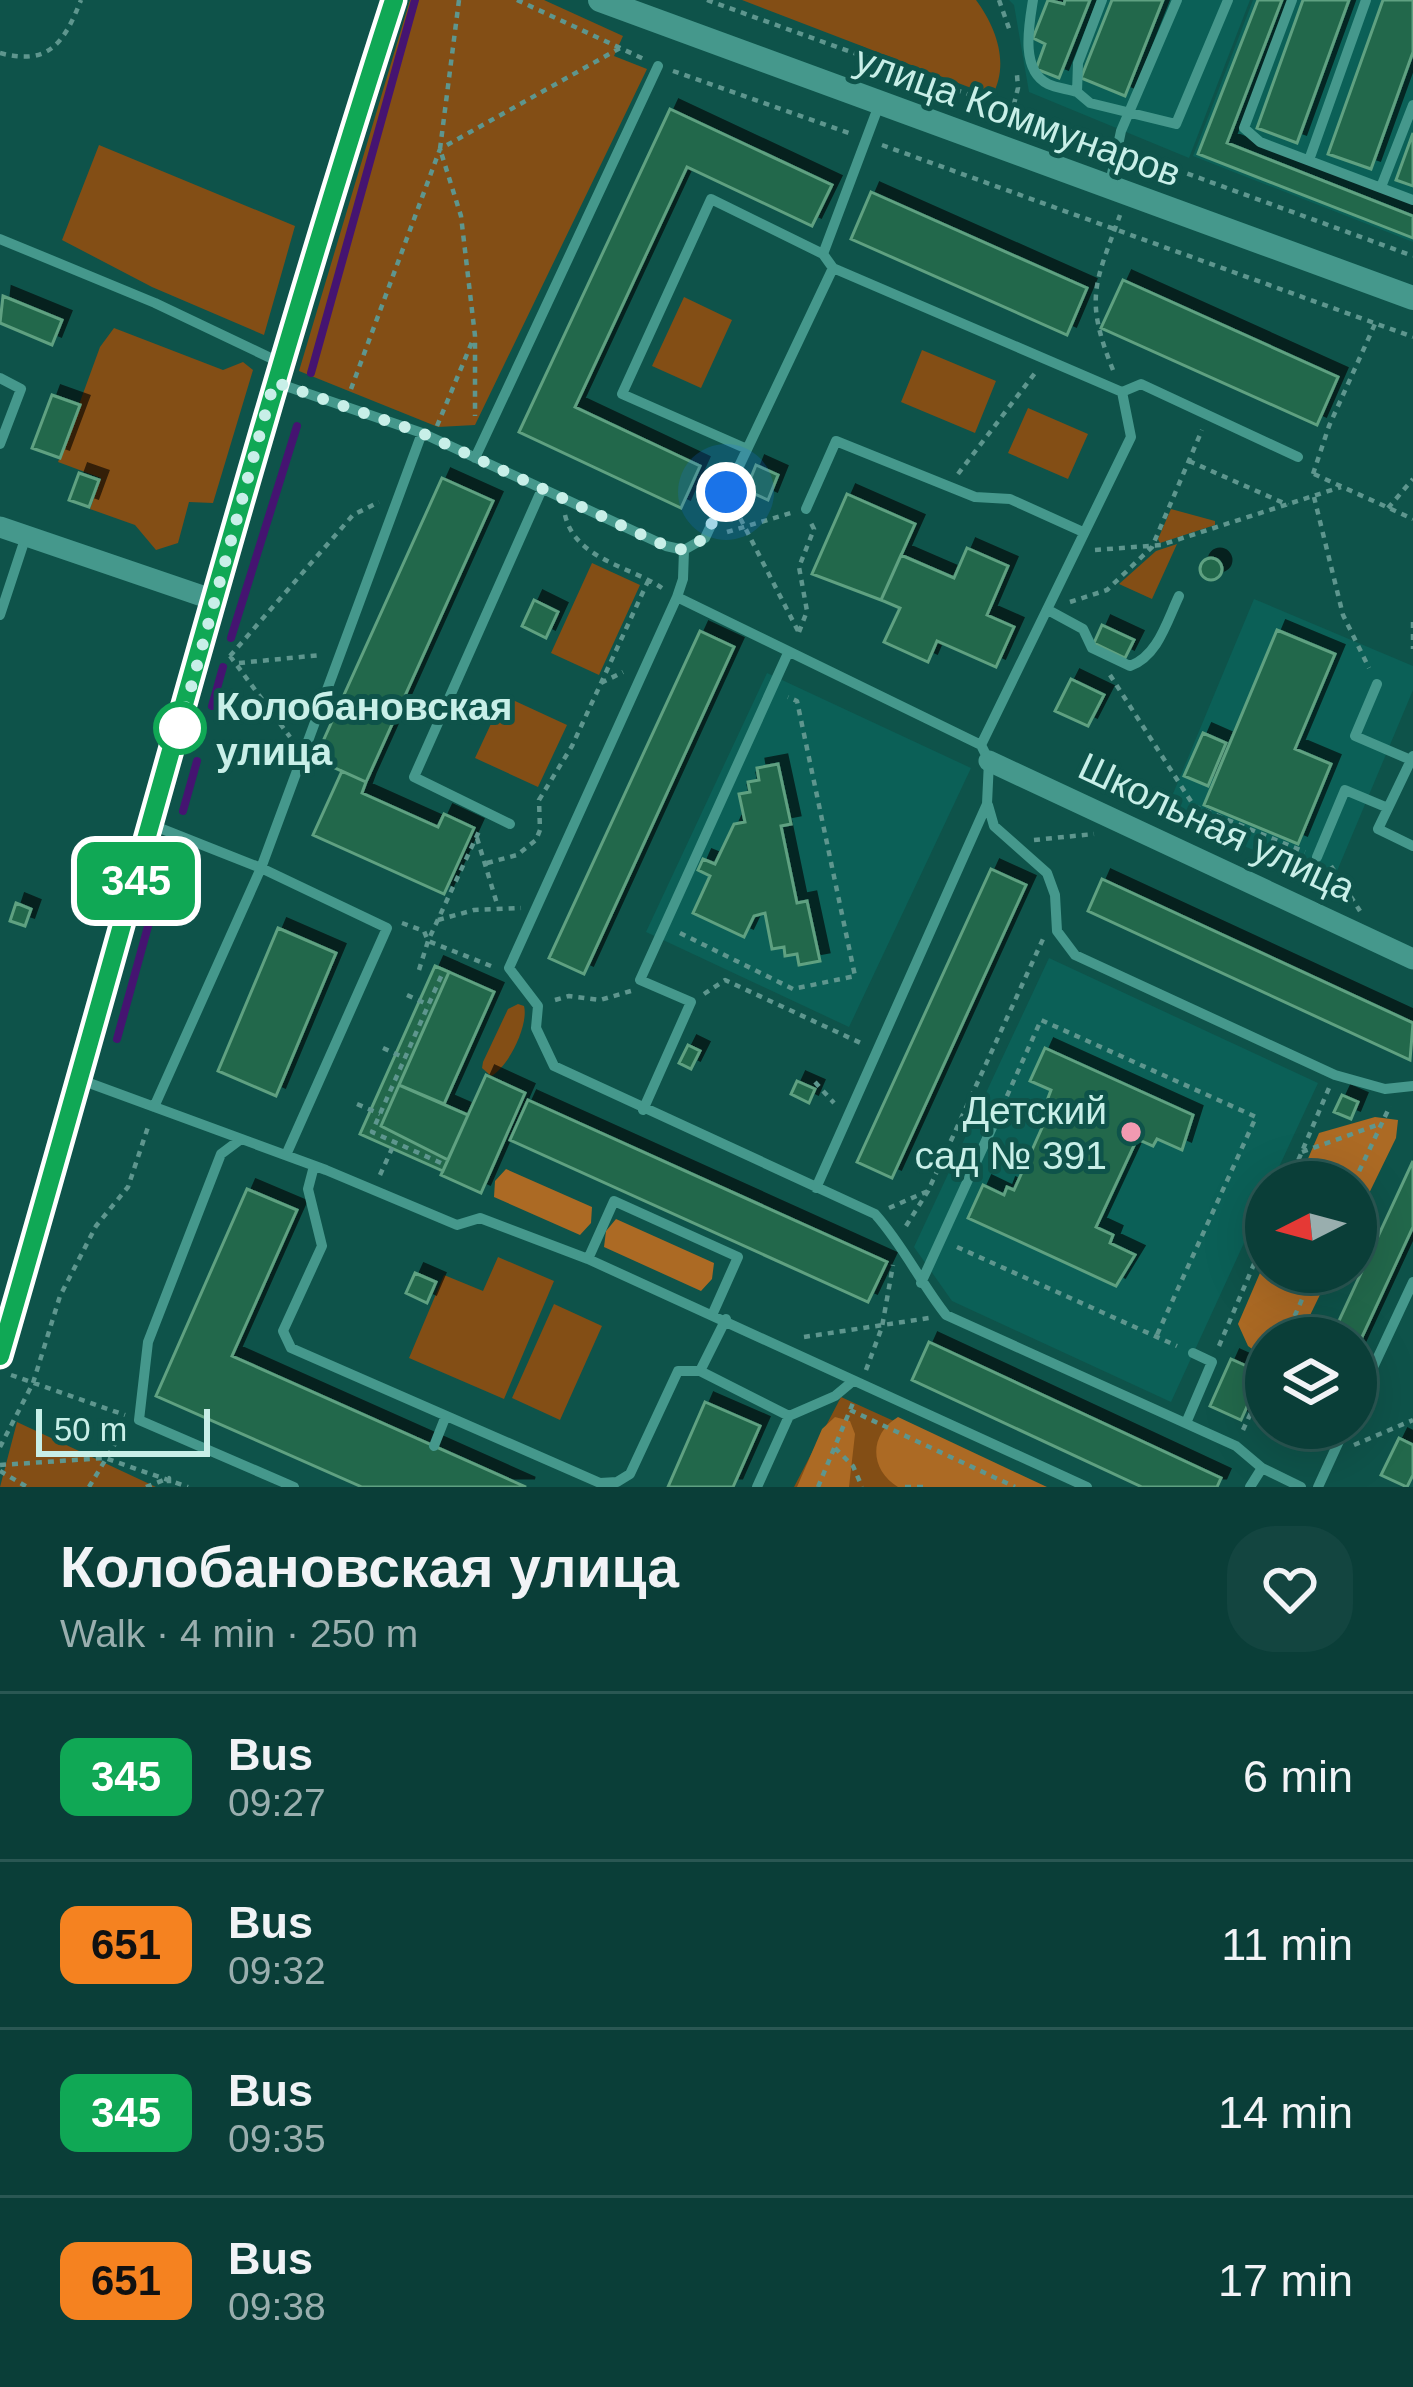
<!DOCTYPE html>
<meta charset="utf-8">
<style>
:root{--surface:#0a3e38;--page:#134540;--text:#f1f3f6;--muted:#99aeae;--line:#2a5753}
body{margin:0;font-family:Helvetica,sans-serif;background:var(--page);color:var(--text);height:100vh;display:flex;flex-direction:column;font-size:45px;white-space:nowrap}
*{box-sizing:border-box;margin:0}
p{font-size:39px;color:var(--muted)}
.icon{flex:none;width:66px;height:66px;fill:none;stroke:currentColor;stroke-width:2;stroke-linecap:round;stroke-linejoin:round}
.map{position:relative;height:1487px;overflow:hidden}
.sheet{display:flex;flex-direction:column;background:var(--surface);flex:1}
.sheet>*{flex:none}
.badge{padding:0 24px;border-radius:18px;font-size:42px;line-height:78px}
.needle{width:78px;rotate:264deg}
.controls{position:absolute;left:1245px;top:1161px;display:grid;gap:24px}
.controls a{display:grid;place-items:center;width:132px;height:132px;border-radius:50%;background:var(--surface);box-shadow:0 12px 48px #0002,0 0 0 3px var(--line);font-size:60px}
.scale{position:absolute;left:36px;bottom:30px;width:174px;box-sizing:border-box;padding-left:12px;border:6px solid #c8efe8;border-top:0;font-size:33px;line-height:42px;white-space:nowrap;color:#c8efe8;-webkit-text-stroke:9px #0e534a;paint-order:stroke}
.you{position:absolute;width:60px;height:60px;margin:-30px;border:9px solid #fff;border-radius:50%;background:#1a73e8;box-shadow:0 0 0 18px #1a73e833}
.map>.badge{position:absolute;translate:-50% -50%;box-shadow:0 0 0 6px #fff}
.round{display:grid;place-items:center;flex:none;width:126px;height:126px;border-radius:48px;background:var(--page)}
.overview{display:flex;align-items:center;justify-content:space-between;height:204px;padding:0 60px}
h1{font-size:57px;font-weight:700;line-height:90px}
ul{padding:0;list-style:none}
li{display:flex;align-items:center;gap:36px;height:168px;padding:0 60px;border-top:3px solid var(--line)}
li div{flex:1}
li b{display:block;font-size:45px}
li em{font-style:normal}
li .badge{min-width:132px;font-weight:700;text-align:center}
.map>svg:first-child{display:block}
.built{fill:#0b6057}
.green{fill:#834e15}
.forest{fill:#ac6a24}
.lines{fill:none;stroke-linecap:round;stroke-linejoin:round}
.stream{stroke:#451471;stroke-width:8}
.building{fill:#24674b;stroke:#5fa181;stroke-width:3;filter:url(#shadow)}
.path{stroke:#5e968e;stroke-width:4.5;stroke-dasharray:6 6;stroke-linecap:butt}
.service{stroke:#45988c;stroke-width:10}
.minor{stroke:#45988c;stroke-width:21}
.tertiary{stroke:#45988c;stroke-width:24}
.line-casing{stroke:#fff;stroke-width:27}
.line{stroke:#10a855;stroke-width:18}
.walk{stroke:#c8efe8;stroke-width:12;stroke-dasharray:0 21.6}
.stop-dot{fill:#fff;stroke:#10a855;stroke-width:6}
.poi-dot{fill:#f19ab1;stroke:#0e534a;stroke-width:4.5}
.labels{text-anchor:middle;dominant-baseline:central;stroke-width:10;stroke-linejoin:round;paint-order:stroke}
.street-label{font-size:39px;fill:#c8efe8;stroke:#0e534a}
.stop-label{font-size:39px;font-weight:bold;fill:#c8efe8;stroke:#0e534a;text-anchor:start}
.poi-label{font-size:39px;fill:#c8efe8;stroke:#0e534a;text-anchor:end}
</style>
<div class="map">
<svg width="1413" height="1487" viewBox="0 0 1413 1487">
<defs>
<filter id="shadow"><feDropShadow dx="9" dy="-9" stdDeviation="0" flood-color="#0009"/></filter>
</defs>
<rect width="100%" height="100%" fill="#0e534a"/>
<!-- built -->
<path class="built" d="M1009 0H1250L1189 158 1029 92 1014 5Z
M1253 0H1413V242L1193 156Z
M1254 599 1413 666V690L1332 883 1165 813Z
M767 673 971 768 849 1027 646 932Z
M1049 958 1318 1083 1272 1182H1266V1195L1171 1402 952 1301 914 1247Z"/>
<!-- green -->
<path class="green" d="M410 0H544L623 36 614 56 647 69 475 425 438 427 299 371Z
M742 0H976C996 27 1010 64 992 96Z
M99 145 295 226 264 335 152 287 62 240Z
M684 297 732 320 701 388 652 366Z
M114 328 223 370 243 362 253 370 213 503 189 502 178 543 156 550 135 525 90 509 101 478 58 462 100 347Z
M922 350 996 381 975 433 901 402Z
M1028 408 1088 434 1068 479 1008 453Z
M1171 509 1215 521V525L1160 543 1158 539Z
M1177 544 1152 599 1119 584 1156 551Z
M592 563 640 585 599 675 551 653Z
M504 696 567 725 538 787 475 758Z
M518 1004 524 1006C529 1025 508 1068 491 1076L482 1068 483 1062 508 1009Z
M498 1257 554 1281 504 1399 409 1358 444 1275 483 1291Z
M554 1304 602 1326 560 1420 512 1398Z
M841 1397 1039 1487H794Z
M17 1422 156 1487H0Z"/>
<!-- forest -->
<path class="forest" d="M1375 1117 1398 1120 1396 1138 1356 1220V1182H1298L1319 1133Z
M506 1169 592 1207 591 1223 580 1235 494 1197 495 1181Z
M616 1219 714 1263 712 1279 701 1291 604 1247 606 1231Z
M1266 1259V1272H1331L1299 1338H1266V1359L1248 1346 1238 1324Z
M835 1417 850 1421 855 1434 849 1487H797L822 1429Z
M898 1417 1047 1487H898C870 1470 868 1435 898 1417Z"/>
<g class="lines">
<!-- stream -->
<path class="stream" d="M311 373 415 0
M231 638 297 426
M212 706 223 667
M183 811 197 761
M117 1039 166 861"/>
</g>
<!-- building -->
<path class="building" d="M1048 0 1064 4 1065 0H1090L1059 78 1036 69 1045 44 1033 38Z
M1112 0H1163L1125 96 1081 78Z
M1258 0H1282L1227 143 1413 216V238L1198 154Z
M1303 0H1349L1297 143 1257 128Z
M1383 0H1413V52L1371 169 1328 154Z
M670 109 832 185 812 226 687 167 575 407 700 466 681 508 519 432Z
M1413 133V186L1396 180Z
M871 192 1087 288 1067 335 851 239Z
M1123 280 1338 377 1317 425 1101 328Z
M3 296 62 320 52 345 0 323Z
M52 395 80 405 60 458 32 448Z
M756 465 778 475 768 500 746 490Z
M79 473 99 480 89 507 69 500Z
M442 478 493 501 366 782 315 759Z
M847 494 915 524 881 600 812 574Z
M967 548 1008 566 987 615 1014 627 996 667 937 641 928 662 884 642 900 608 881 600 901 555 954 578Z
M1200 569a11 11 0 1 1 22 0a11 11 0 1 1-22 0Z
M534 600 558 612 546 638 522 626Z
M1102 625 1134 640 1125 658 1094 643Z
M1277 630 1335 654 1295 749 1331 764 1298 844 1204 805Z
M700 631 734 647 584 974 549 958Z
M1071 679 1104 695 1088 726 1055 711Z
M1203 733 1226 743 1208 786 1184 776Z
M778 764 791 824 781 826 797 903 807 901 820 961 799 965 797 954 785 956 784 947 772 949 765 913 754 916 744 937 693 913 710 876 698 870 703 859 715 864 734 824 745 822 739 794 750 792 748 782 759 780 757 768Z
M342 771 366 782 362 793 438 827 444 814 474 828 444 894 313 835Z
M991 869 1026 885 892 1178 857 1162Z
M1102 879 1413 1023 1410 1060 1088 911Z
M16 903 31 909 25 926 10 921Z
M278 928 336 953 276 1096 218 1071Z
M435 966 449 972 381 1126 448 1160 443 1171 360 1134Z
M449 972 494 992 444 1104 399 1085Z
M688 1045 700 1051 691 1069 679 1063Z
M1045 1048 1193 1115 1182 1150 1157 1139 1153 1146 1137 1139 1096 1227 1113 1235 1110 1243 1135 1255 1116 1286 968 1218 983 1185 1004 1195 1007 1187 1014 1190 1054 1101 1048 1098 1051 1090 1030 1081Z
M486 1075 525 1093 481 1193 441 1175Z
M797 1081 815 1089 809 1103 791 1094Z
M399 1085 468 1115 448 1160 381 1126Z
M1342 1095 1358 1102 1351 1119 1334 1112Z
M528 1100 887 1262 868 1302 510 1140Z
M1413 1161V1227L1356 1350V1338H1331Z
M247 1189 297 1210 232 1356 526 1487H362L156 1396Z
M415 1273 436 1282 427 1303 406 1293Z
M929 1342 1221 1478 1217 1487H1142L912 1380Z
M1231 1359 1262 1373 1241 1420 1210 1406Z
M705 1402 760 1426 733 1487H668Z
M1399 1438 1413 1445V1475L1407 1487 1381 1475Z"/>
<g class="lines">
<!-- path -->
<path class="path" d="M459 0 440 149 461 216 475 336V416
M517 0 646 60
M707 0 1103 143
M999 0 1011 34
M0 53C49 66 64 43 81 0
M673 71 849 133
M1008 128 1018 88 1017 75
M882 145 1413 337
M1131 153 1413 256
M1113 370C1084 298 1095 284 1120 215
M351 389 440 149 620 48
M437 426 472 342
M1189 461 1288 505
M958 474 1035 373
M1313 474 1329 426 1375 324
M1314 474 1413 519
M1314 497 1343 615 1369 668
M735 508 798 631
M1388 508 1413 479
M565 515C575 559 629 566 662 588
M727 532 791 513
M1095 550 1161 545 1341 487
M1070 602 1107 590 1152 547 1202 430
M1413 622V649
M799 632 807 611 799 567 814 529 811 523
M230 656 353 515 379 502
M230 656 290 737
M239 663 321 655
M1110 675 1194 806 1184 828
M601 683 623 672
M1194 806 1305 852
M477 838 498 907
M1034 840 1094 834
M487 863 517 855 536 840 540 830 539 800 572 746 649 579
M1331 866 1360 911
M438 920 474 910 521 908
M402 923 424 931 428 941 491 966
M680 933 793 989 855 976 797 701 788 697
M419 970 428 941 480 829
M704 994 725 980 865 1045
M407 995 429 1005
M555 1000 569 996 600 1000 631 991
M383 1048 405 1058
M815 1082 834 1103
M357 1104 380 1114
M1002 1107 1041 1020 1256 1117 1156 1337
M1302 1152 1380 1124
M441 1163 372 1132 443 972
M380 1175 395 1142
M1289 1182 1329 1088
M1354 1182 1390 1106
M889 1208 928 1191
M906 1226 928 1191 1043 939
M957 1247 1177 1346
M804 1337 929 1318
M1285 1338 1314 1272
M1219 1346 1266 1236
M866 1370 882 1327 893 1265
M11 1375 125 1415
M850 1410 1015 1487
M1243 1430 1266 1380
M1354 1445 1413 1420
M0 1447 33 1383 60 1296 96 1226 128 1187 149 1124
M835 1448 853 1466 862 1487
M0 1465 105 1458 188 1487
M0 1471 27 1487
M89 1487 124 1429
M146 1487 169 1478V1487
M818 1487 853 1403
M905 1487H924"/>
<!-- service -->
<path class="service" d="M1033 0C1029 25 1020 70 1048 84 1056 88 1068 89 1077 92
M1102 0 1078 63 1077 92 1090 103 1176 124 1228 0
M1292 0 1244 128 1260 142 1413 200
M1309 160 1366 0
M1381 187 1413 105
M1109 188 1121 131 1177 0
M0 239 155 303 279 362
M0 378 21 389 0 444
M277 383 422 433 666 546 684 550 705 538 833 268 823 254 879 105
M1122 392 1141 384 1298 457
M747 449 622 394 711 199 823 254
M475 458 658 66
M806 509 836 441 975 497 1010 499 1083 532
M684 550 683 579 677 597 509 968 538 1006 536 1028 554 1066 875 1214C903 1245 920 1282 946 1315L1236 1446 1262 1468 1301 1487
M677 597 981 745
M1048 610 1083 629 1092 648 1130 666C1158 656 1167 621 1179 596
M0 615 26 536
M1377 684 1355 736 1411 760
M1413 756 1378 829 1413 846
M988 805 994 826 1047 873 1055 895 1057 931 1075 955 1335 1075 1385 1089 1413 1086
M510 824 414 777 542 489
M152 825 261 868 387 928 286 1155
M1317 857 1345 790 1388 808
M81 1080 326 1170 457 1225 480 1218 588 1259 1087 1487
M154 1107 261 868 422 433
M643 1110 691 1002 640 980 788 653
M241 1139 221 1154 148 1342 139 1420 294 1487
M314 1166 308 1189 322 1246 283 1331 291 1348 600 1483 617 1482 630 1474 678 1371H700L789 1416 757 1487
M816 1188 987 804 989 761 981 745 1131 437 1122 392 833 268
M588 1259 614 1201 738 1257 713 1313
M921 1283 994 1123
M700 1371 726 1319
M1356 1404 1413 1282
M789 1416 835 1396 853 1381
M1186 1423 1212 1362 1193 1353
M434 1446 445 1418
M1250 1487 1262 1468
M1318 1487 1345 1428"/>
<!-- minor -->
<path class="minor" d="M0 527 214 600
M989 761 1413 959"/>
<!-- tertiary -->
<path class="tertiary" d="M600 0 1413 298
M0 1356C132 904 249 448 394 0"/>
</g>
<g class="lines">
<defs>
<path id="line" d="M0 1356C131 904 249 448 394 0"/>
</defs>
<!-- line casing -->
<use href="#line" class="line-casing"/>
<!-- line -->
<use href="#line" class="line"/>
<!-- walk -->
<path class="walk" d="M180 728 274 382 422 433 666 546 684 550 705 538 726 492"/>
</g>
<!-- markers -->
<circle class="stop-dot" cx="180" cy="728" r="24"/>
<circle class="poi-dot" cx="1131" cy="1132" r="12"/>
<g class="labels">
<!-- street labels -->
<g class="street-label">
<text transform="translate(1018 116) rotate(20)">улица Коммунаров</text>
<text transform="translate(1217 827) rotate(25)">Школьная улица</text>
</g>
<!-- stop labels -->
<g class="stop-label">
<text x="216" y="706">Колобановская<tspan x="216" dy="45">улица</tspan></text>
</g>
<!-- poi labels -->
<g class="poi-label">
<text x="1107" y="1110">Детский<tspan x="1107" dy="45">сад № 391</tspan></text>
</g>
</g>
</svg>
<div class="controls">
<a><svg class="needle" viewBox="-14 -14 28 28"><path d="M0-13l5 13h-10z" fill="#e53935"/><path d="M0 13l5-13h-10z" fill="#99aeae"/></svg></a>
<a><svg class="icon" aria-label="layers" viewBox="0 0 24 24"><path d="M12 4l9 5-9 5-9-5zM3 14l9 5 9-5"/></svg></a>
</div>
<div class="scale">50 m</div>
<div class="you" style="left:726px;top:492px"></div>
<b class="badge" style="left:136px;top:881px;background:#10a855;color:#fff">345</b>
</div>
<section class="sheet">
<div class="overview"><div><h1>Колобановская улица</h1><p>Walk · 4 min · 250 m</p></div><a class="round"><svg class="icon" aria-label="heart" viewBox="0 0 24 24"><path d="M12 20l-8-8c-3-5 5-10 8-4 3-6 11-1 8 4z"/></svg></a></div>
<ul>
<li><span class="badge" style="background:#10a855;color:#fff">345</span><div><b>Bus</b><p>09:27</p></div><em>6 min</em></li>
<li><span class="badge" style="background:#f58220;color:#111">651</span><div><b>Bus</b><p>09:32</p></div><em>11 min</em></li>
<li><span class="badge" style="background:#10a855;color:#fff">345</span><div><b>Bus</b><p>09:35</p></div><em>14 min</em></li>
<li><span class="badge" style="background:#f58220;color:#111">651</span><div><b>Bus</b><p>09:38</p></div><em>17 min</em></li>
</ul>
</section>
